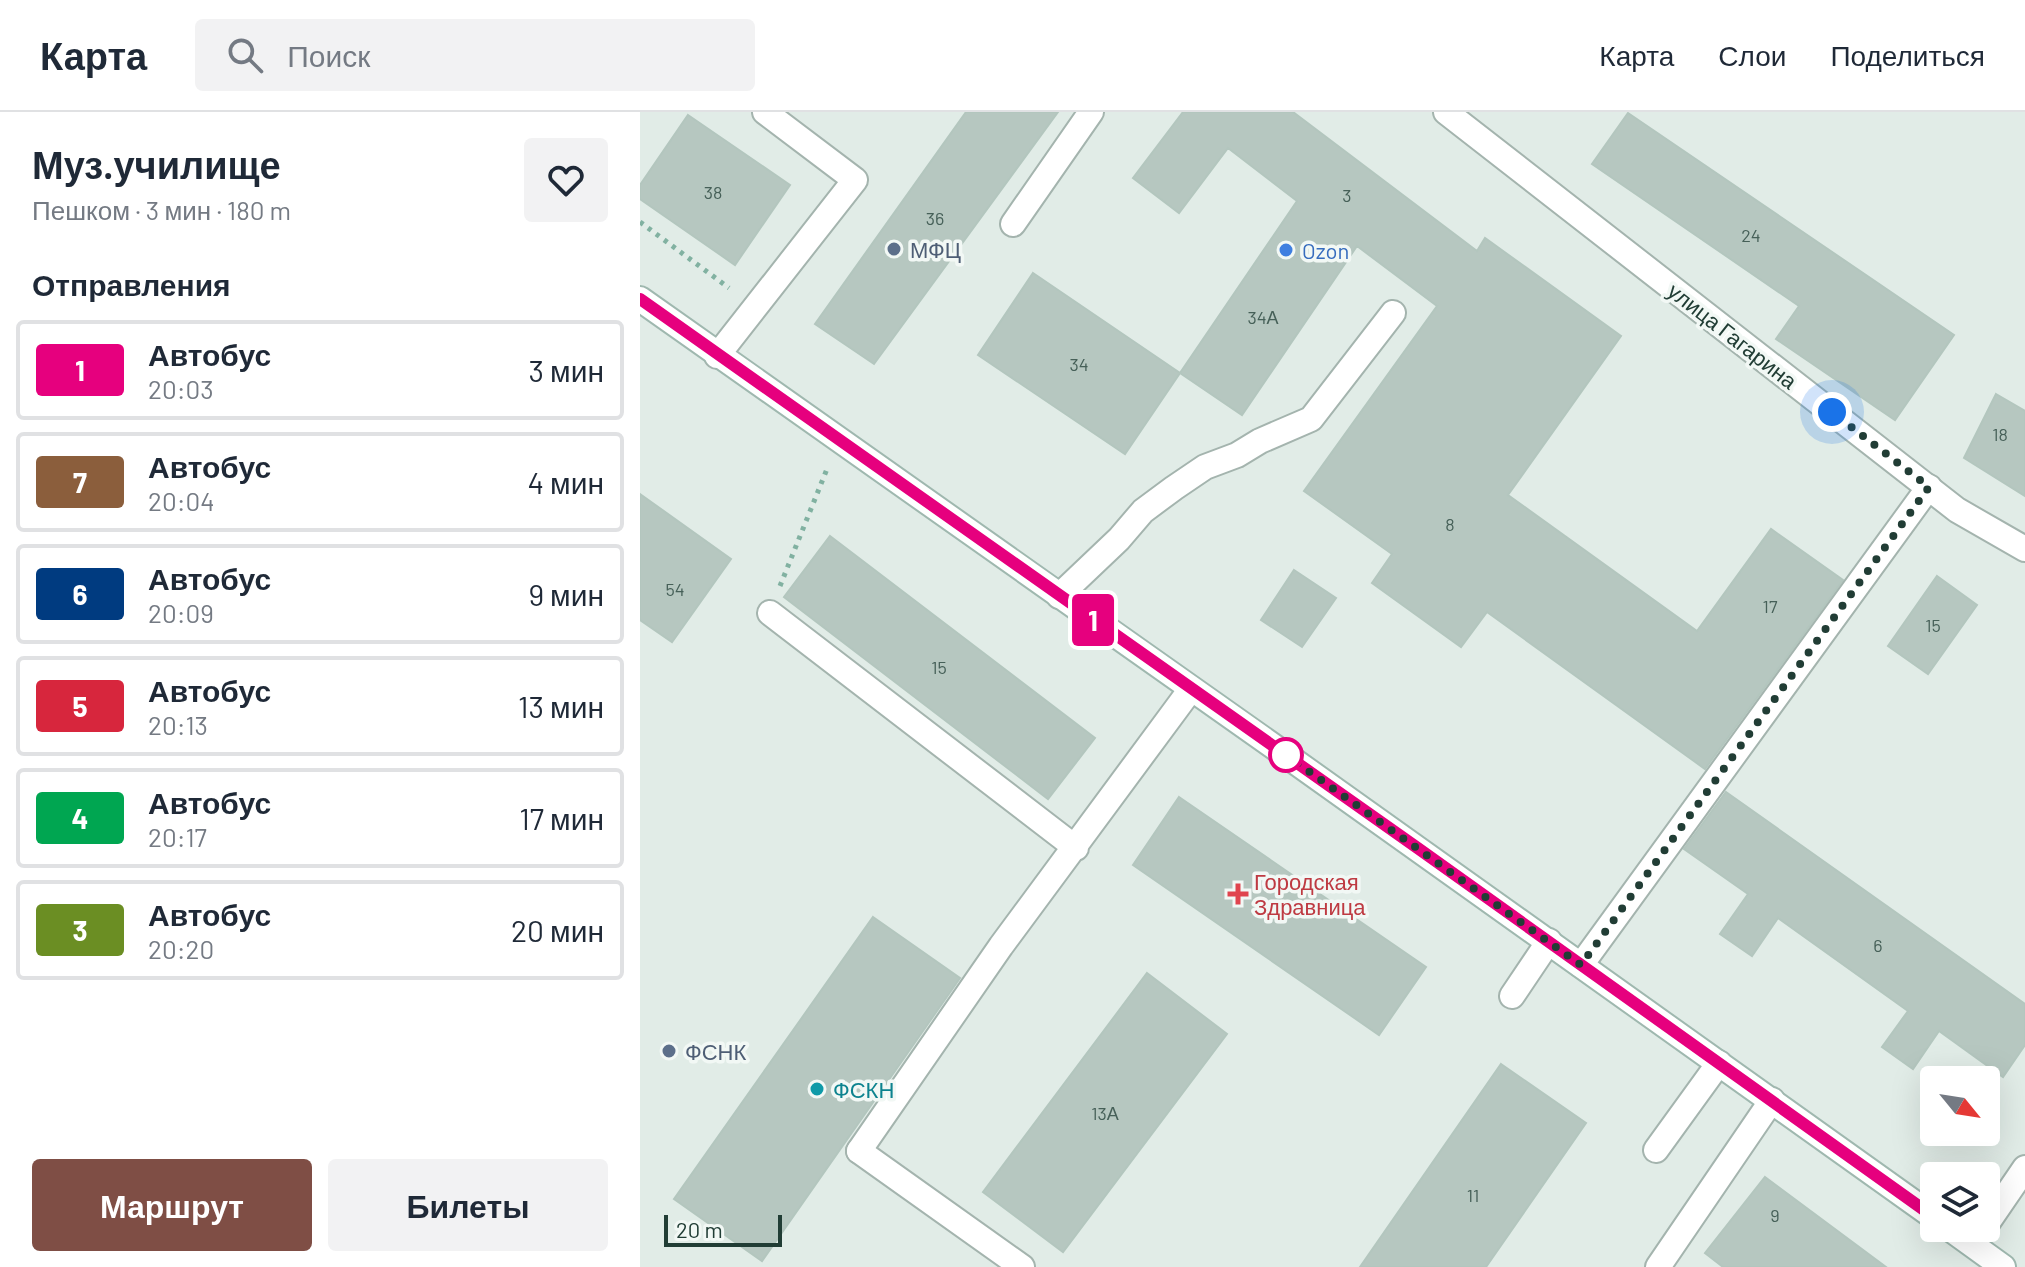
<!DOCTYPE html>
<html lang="ru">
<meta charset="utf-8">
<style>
:root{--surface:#fff;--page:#f2f2f3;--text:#1f2937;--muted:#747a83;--line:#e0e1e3;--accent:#7f4e45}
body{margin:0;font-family:Barlow,sans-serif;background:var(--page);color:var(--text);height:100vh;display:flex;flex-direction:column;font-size:30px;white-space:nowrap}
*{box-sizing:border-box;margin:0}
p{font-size:26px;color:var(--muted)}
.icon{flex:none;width:44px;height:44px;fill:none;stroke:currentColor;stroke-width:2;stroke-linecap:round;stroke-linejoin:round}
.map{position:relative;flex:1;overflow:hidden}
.sheet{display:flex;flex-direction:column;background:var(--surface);width:640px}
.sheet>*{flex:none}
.badge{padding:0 16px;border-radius:6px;font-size:28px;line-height:52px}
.needle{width:52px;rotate:120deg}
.fabs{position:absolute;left:1280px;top:954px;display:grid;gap:16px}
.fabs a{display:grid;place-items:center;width:80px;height:80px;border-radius:8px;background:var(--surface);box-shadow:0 8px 32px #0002;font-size:40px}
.scale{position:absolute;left:24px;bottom:20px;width:118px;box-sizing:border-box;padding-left:8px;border:4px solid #213d35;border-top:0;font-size:22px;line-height:28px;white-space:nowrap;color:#213d35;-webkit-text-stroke:6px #f2f8f5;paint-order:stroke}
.you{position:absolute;width:40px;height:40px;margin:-20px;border:6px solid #fff;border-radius:50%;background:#1a73e8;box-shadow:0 0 0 12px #1a73e833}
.map>.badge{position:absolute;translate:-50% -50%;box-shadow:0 0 0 4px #fff}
h2{padding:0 32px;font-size:30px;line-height:72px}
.round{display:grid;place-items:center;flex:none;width:84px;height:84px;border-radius:8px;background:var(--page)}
.overview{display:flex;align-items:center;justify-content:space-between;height:136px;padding:0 32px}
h1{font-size:38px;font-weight:700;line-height:60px}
.cta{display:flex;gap:16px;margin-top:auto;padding:16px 32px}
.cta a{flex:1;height:92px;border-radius:8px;background:var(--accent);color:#fff;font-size:32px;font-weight:700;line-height:92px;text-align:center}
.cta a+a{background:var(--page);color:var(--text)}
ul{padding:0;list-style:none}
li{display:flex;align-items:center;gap:24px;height:100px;margin:0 16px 12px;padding:0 16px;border:4px solid var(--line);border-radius:8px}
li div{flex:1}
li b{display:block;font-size:30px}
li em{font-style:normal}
li .badge{min-width:88px;font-weight:700;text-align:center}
header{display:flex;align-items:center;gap:48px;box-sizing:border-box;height:112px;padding:0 40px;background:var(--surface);border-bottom:2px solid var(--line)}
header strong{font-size:38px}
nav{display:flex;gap:44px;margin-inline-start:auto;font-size:28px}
.search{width:560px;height:72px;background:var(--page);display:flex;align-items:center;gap:20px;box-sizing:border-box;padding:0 28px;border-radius:8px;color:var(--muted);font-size:30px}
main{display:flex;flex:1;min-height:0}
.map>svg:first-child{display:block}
.building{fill:#b6c7c0;stroke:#b3c6be;stroke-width:2}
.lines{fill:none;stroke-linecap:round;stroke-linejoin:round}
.service-casing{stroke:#a4b4ae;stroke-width:28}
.minor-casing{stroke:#a4b4ae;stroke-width:28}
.secondary-casing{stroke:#9fb8af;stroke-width:28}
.path{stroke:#81b1a1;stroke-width:5;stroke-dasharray:4 6;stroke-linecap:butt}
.service{stroke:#fff;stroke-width:24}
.minor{stroke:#fff;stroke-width:24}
.secondary{stroke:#fff;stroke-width:24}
.line-casing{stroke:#fff;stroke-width:18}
.line{stroke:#e6007e;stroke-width:12}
.walk{stroke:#213d35;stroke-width:8;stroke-dasharray:0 14.4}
.service-dot{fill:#5c6f8a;stroke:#f2f8f5;stroke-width:3}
.shop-dot{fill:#3f7fe0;stroke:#f2f8f5;stroke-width:3}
.stop-dot{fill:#fff;stroke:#e6007e;stroke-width:4}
.health-dot{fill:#e0444e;stroke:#f2f8f5;stroke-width:3}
.culture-dot{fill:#0f9aa8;stroke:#f2f8f5;stroke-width:3}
.labels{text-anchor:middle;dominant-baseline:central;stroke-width:7;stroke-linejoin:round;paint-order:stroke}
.number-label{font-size:18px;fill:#466058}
.service-label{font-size:22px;fill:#4e5e75;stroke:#f2f8f5;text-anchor:start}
.shop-label{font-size:22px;fill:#366cbe;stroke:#f2f8f5;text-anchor:start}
.street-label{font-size:22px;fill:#213d35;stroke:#f2f8f5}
.health-label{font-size:22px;fill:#be3a42;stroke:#f2f8f5;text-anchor:start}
.culture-label{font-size:22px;fill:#0d838f;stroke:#f2f8f5;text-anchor:start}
</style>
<header>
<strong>Карта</strong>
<div class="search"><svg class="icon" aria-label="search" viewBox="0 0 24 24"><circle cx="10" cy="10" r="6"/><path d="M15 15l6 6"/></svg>Поиск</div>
<nav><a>Карта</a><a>Слои</a><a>Поделиться</a></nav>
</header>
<main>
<section class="sheet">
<div class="overview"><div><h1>Муз.училище</h1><p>Пешком · 3 мин · 180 m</p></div><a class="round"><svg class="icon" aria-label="heart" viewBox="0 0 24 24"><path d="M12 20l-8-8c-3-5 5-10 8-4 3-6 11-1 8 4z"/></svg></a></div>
<h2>Отправления</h2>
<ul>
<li><span class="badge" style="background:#e6007e;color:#fff">1</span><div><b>Автобус</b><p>20:03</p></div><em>3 мин</em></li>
<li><span class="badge" style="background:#8b5e3c;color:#fff">7</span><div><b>Автобус</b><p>20:04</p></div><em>4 мин</em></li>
<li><span class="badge" style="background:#003b80;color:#fff">6</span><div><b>Автобус</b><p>20:09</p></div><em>9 мин</em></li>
<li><span class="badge" style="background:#d7263d;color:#fff">5</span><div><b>Автобус</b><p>20:13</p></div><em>13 мин</em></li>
<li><span class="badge" style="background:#00a651;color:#fff">4</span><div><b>Автобус</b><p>20:17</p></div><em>17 мин</em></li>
<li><span class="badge" style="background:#6b8e23;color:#fff">3</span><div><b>Автобус</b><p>20:20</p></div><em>20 мин</em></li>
</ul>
<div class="cta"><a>Маршрут</a><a>Билеты</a></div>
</section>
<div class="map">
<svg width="1385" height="1155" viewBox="0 0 1385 1155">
<rect width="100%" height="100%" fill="#e1ece7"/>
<!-- building -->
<path class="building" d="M326 0H418L234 252 175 212Z
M543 0H653L837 139 845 126 981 224 868 383 1057 519 1131 417 1203 468 1065 657 847 500 821 535 732 471 752 442 664 379 797 194 717 134 602 303 540 261 657 89 588 36 539 101 493 66Z
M988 1 1314 223 1255 308 1136 227 1159 194 952 52Z
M48 3 150 73 95 153 0 87V73Z
M393 161 540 261 485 342 338 243Z
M1356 282 1385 299V384L1324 346Z
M0 382 91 447 32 530 0 508Z
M190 424 455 626 408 687 144 485Z
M654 458 696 486 662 535 621 508Z
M1297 464 1337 493 1288 562 1248 534Z
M1086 680 1385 892V933L1363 965 1299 919 1273 957 1242 935 1268 899 1138 806 1112 844 1080 822 1108 782 1044 737Z
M539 685 786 855 739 923 493 753Z
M233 805 320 866 122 1149 34 1087Z
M507 861 587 922 423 1140 343 1080Z
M861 952 946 1011 846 1155H720Z
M1125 1065 1246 1155H1083L1065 1141Z"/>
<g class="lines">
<defs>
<path id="service" d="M373 112 451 0
M77 244 215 68 125 0
M419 484 479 427 503 399 534 376 565 355 597 343 620 329 671 307 753 201
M130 501 436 736
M941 853 1289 375
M872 884 909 829
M1016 1038 1079 951
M219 1039 361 834 551 577
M1018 1155 1132 988"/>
<path id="minor" d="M806 0 1317 398 1385 437
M219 1039 382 1155
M1346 1113 1385 1056"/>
<path id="secondary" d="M0 187 650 646 1294 1105
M1309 1116 1363 1155"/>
</defs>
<!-- service casing -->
<use href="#service" class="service-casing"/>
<!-- minor casing -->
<use href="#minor" class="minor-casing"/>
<!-- secondary casing -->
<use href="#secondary" class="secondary-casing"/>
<!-- path -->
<path class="path" d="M0 110 89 176
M140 474 187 357"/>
<!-- service -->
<use href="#service" class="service"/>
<!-- minor -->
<use href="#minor" class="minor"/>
<!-- secondary -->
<use href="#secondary" class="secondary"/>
</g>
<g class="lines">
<defs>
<path id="line" d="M0 187 779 737 1294 1105"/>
</defs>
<!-- line casing -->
<use href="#line" class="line-casing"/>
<!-- line -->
<use href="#line" class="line"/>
<!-- walk -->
<path class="walk" d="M646 643 941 853 1289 375 1192 300"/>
</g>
<!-- markers -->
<g class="service-dot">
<circle cx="254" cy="137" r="8"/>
<circle cx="29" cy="939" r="8"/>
</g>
<circle class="shop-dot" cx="646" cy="138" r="8"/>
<circle class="stop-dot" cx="646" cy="643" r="16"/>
<path class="health-dot" d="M594 770h8v8h8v8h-8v8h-8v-8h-8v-8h8z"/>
<circle class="culture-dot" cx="177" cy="977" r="8"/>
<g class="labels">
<!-- number labels -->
<g class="number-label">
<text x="73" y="80">38</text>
<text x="707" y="83">3</text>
<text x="295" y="106">36</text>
<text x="1111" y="123">24</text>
<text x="623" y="205">34А</text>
<text x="439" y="252">34</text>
<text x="1360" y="322">18</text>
<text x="810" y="412">8</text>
<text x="35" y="477">54</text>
<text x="1130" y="494">17</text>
<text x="1293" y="513">15</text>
<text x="299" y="555">15</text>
<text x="1238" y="833">6</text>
<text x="465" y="1001">13А</text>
<text x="833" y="1083">11</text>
<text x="1135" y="1103">9</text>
</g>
<!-- service labels -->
<g class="service-label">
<text x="270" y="137">МФЦ</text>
<text x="45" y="939">ФСНК</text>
</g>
<!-- shop labels -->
<g class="shop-label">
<text x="662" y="138">Ozon</text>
</g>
<!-- street labels -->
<g class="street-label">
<text transform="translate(1093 223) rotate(38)">улица Гагарина</text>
</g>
<!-- health labels -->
<g class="health-label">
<text x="614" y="769">Городская<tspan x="614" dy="25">Здравница</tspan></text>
</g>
<!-- culture labels -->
<g class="culture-label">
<text x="193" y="977">ФСКН</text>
</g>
</g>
</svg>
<div class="fabs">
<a><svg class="needle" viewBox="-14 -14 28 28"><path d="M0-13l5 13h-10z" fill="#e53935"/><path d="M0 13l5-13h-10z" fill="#747a83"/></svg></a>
<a><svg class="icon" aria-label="layers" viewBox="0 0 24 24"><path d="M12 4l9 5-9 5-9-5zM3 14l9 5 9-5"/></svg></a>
</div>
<div class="scale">20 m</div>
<div class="you" style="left:1192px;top:300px"></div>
<b class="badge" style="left:453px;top:508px;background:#e6007e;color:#fff">1</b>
</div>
</main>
